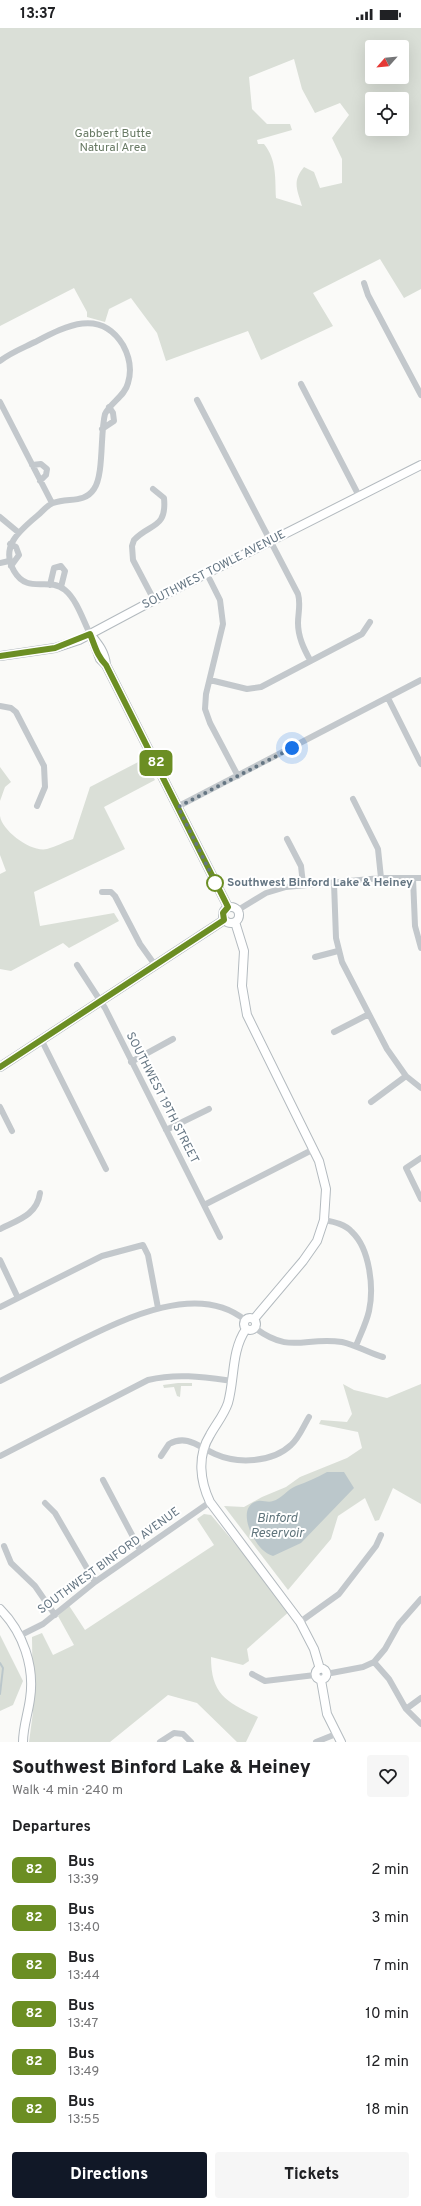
<!DOCTYPE html>
<meta charset="utf-8">
<style>
:root{--surface:#fff;--page:#f6f6f6;--text:#202124;--muted:#757577;--accent:#111827}
body{margin:0;font-family:Overpass,sans-serif;background:var(--page);color:var(--text);height:100vh;display:flex;flex-direction:column;font-size:15px;white-space:nowrap}
*{box-sizing:border-box;margin:0}
p{font-size:13px;color:var(--muted)}
.icon{flex:none;width:22px;height:22px;fill:none;stroke:currentColor;stroke-width:2;stroke-linecap:round;stroke-linejoin:round}
.map{position:relative;height:1714px;overflow:hidden}
.details{display:flex;flex-direction:column;background:var(--surface);flex:1}
.details>*{flex:none}
.badge{padding:0 8px;border-radius:6px;font-size:14px;line-height:26px}
.needle{width:26px;rotate:243deg}
.buttons{position:absolute;left:365px;top:12px;display:grid;gap:8px}
.buttons a{display:grid;place-items:center;width:44px;height:44px;border-radius:4px;background:var(--surface);box-shadow:0 4px 16px #0002;font-size:20px}
.you{position:absolute;width:20px;height:20px;margin:-10px;border:3px solid #fff;border-radius:50%;background:#1a73e8;box-shadow:0 0 0 6px #1a73e833}
.map>.badge{position:absolute;translate:-50% -50%;box-shadow:0 0 0 2px #fff}
h2{padding:0 12px;font-size:15px;line-height:36px}
.round{display:grid;place-items:center;flex:none;width:42px;height:42px;border-radius:4px;background:var(--page)}
.overview{display:flex;align-items:center;justify-content:space-between;height:68px;padding:0 12px}
h1{font-size:19px;font-weight:800;line-height:30px}
.button{display:flex;gap:8px;margin-top:auto;padding:8px 12px}
.button a{flex:1;height:46px;border-radius:4px;background:var(--accent);color:#fff;font-size:16px;font-weight:800;line-height:46px;text-align:center}
.button a+a{background:var(--page);color:var(--text)}
ul{padding:0;list-style:none}
li{display:flex;align-items:center;gap:12px;height:48px;padding:0 12px}
li div{flex:1}
li b{display:block;font-size:15px}
li em{font-style:normal}
li .badge{min-width:44px;font-weight:700;text-align:center}
.status{display:flex;justify-content:space-between;align-items:center;height:28px;padding:0 20px;background:var(--surface);direction:ltr}
.status svg{height:11px;fill:currentColor}
.map>svg:first-child{display:block}
.green{fill:#dadfd7;fill-rule:evenodd}
.water{fill:#bbc7cb}
.lines{fill:none;stroke-linecap:round;stroke-linejoin:round}
.stream{stroke:#bbc7cb;stroke-width:2}
.secondary-casing{stroke:#b3babf;stroke-width:10}
.street{stroke:#c3c8cc;stroke-width:6}
.secondary{stroke:#fff;stroke-width:8}
.line-casing{stroke:#fff;stroke-width:9}
.line{stroke:#6b8e23;stroke-width:6}
.walk{stroke:#657683;stroke-width:4;stroke-dasharray:0 7.2}
.stop-dot{fill:#fff;stroke:#6b8e23;stroke-width:2}
.labels{text-anchor:middle;dominant-baseline:central;stroke-width:4;stroke-linejoin:round;paint-order:stroke}
.park-label{font-size:12px;fill:#687a64;stroke:#fff}
.street-label{font-size:12px;fill:#657683;stroke:#fff}
.stop-label{font-size:12px;font-weight:bold;fill:#657683;stroke:#fff;text-anchor:start}
.water-label{font-size:13px;font-style:italic;fill:#60757c;stroke:#fff}
</style>
<div class="status"><b>13:37</b><svg viewBox="0 0 49 12"><path d="M0 12V9h3v3zM5 12V6h3v6zM10 12V3h3v9zM15 12V0h3v12zM26 1h20v11H26zM47 4h2v5h-2z"/></svg></div>
<div class="map">
<svg width="421" height="1714" viewBox="0 0 421 1714">
<rect width="100%" height="100%" fill="#fafaf8"/>
<!-- green -->
<path class="green" d="M0 0H421V261L404 270 380 231 313 265 333 298 261 332 248 303 166 333 157 305 131 270 109 281 105 294 87 289V284L74 260 0 298ZM372 19H402V49H372ZM294 31 302 61 315 85 340 75 349 87 332 110 342 131V155L320 160 314 144 304 139C292 154 297 161 302 178L276 170C275 151 277 132 264 116H258L257 112 292 102 290 96H267L252 81 249 49ZM372 71H402V101H372Z
M144 731 155 752 104 779 125 821 34 864 40 898 114 885 119 893 69 920 63 915 11 943 0 941V846L6 843 0 827V788C2 803 32 825 47 821 55 819 64 814 73 811L90 759Z
M0 739 11 754 5 759 0 773Z
M178 1355H192V1358H181L180 1369 177 1368 174 1359 164 1360 163 1357Z
M343 1356 354 1362 387 1370 421 1356V1476L393 1460 379 1492 375 1493 365 1470 338 1488 331 1511 288 1562 224 1478 244 1479 262 1469 286 1459 300 1449 347 1430 362 1420 358 1404 319 1396 321 1392 347 1394 352 1386Z
M204 1486 211 1487 291 1582 247 1621 249 1633 243 1637 211 1629C211 1666 226 1674 258 1689L246 1714H237L197 1675 168 1667 110 1714H29L33 1684 32 1609 42 1605 53 1627 74 1617 58 1588 68 1576 85 1602 214 1517 197 1491Z
M0 1607 23 1653 13 1677 0 1683Z"/>
<!-- water -->
<path class="water" d="M327 1444H344L354 1460 301 1515 273 1528C263 1525 257 1516 252 1507 247 1497 241 1477 258 1473 263 1472 268 1475 273 1473 281 1471 288 1461 296 1458 307 1454 316 1450 327 1444Z"/>
<g class="lines">
<!-- stream -->
<path class="stream" d="M0 1635 3 1640 0 1666"/>
<defs>
<path id="secondary" d="M90 606C98 616 105 624 106 637L228 879
M93 612 100 631 106 637
M0 628 55 620 79 612 154 572 421 437
M223 887a8 8 0 1 1 16 0a8 8 0 1 1-16 0Z
M235 894 244 923 242 958 247 987 319 1133 326 1161 324 1192 317 1213 303 1233 254 1291
M0 1039 224 892
M244 1296a6 6 0 1 1 12 0a6 6 0 1 1-12 0Z
M246 1301C231 1323 235 1350 228 1375 224 1387 216 1396 210 1407 197 1428 200 1453 210 1474L300 1594 314 1621 320 1641
M0 1581C23 1604 35 1639 30 1671 28 1686 23 1699 23 1714
M315.5 1646a5.5 5.5 0 1 1 11 0a5.5 5.5 0 1 1-11 0Z
M321 1652 327 1686 341 1714"/>
</defs>
<!-- secondary casing -->
<use href="#secondary" class="secondary-casing"/>
<!-- street -->
<path class="street" d="M364 255 368 267 421 367
M0 333C10 325 23 320 35 314 64 299 100 279 123 317 129 328 132 342 128 355 125 368 111 374 105 386 100 405 104 447 94 461 84 476 68 469 53 475 47 477 42 484 37 488 19 503 0 519 14 543 28 567 48 548 65 562 77 572 83 592 90 606
M301 356 359 468
M197 372 298 566C301 576 298 585 298 595 298 609 304 621 310 632
M0 374 52 475
M102 401 114 393 113 385 109 379
M32 437 41 436 47 441 46 447 40 453
M153 461 164 470C167 501 150 495 134 512L132 518 133 532 154 572
M0 489 18 504
M10 516 16 519 19 527 11 538
M0 535 9 533
M207 546 220 572 223 596 206 666 205 681 210 695 238 748
M50 557 54 540 61 538 65 543 61 559
M210 652 247 661 261 659 362 606 370 594
M388 670 421 736
M0 678 11 680 16 684 44 738 45 759 37 778
M353 771 378 821 381 850
M177 779 421 652
M287 811 301 838 303 856
M413 850 415 898 421 920
M334 855 336 910 342 934 387 1021 406 1048 421 1060
M102 864H111L115 868 140 916 155 937
M238 882 266 865 286 859 381 850H421
M315 929 338 923
M77 937 105 980 220 1209
M334 1004 369 986
M41 1011 106 1141
M131 1034 173 1011
M371 1074 406 1048
M0 1079 12 1103
M166 1102 209 1081
M421 1130 406 1140 421 1171
M204 1177 314 1121
M324 1192C334 1194 345 1196 352 1204 370 1221 374 1260 369 1283 366 1296 360 1307 356 1318
M0 1201C18 1192 37 1187 40 1165
M0 1232 18 1270
M0 1279 102 1228 143 1217 148 1227 158 1280
M255 1300C291 1327 305 1308 342 1314 356 1317 369 1325 383 1329
M0 1353C24 1341 47 1329 71 1317 118 1294 196 1252 245 1292
M0 1428 148 1352C177 1345 203 1349 232 1353
M161 1428 169 1416C187 1406 199 1419 215 1426 237 1436 272 1435 291 1417 299 1410 303 1399 309 1389
M103 1452 140 1522
M45 1475 55 1485 95 1554
M4 1518 11 1535 35 1558 55 1587
M300 1594 339 1566 376 1518 381 1507
M19 1608 43 1596 95 1554 210 1474
M374 1634 389 1651 406 1681 421 1696
M252 1646 265 1653 315 1647
M326 1646 363 1639 374 1634 385 1621 399 1596 421 1571
M406 1681 421 1670
M160 1714 174 1705 183 1706 191 1714
M316 1714 336 1706"/>
<!-- secondary -->
<use href="#secondary" class="secondary"/>
</g>
<g class="lines">
<defs>
<path id="line" d="M0 628 55 620 90 606C95 618 97 628 106 637L228 879 223 885 224 892 0 1039"/>
</defs>
<!-- line casing -->
<use href="#line" class="line-casing"/>
<!-- line -->
<use href="#line" class="line"/>
<!-- walk -->
<path class="walk" d="M215 855 217 858 178 779 292 720"/>
</g>
<!-- markers -->
<circle class="stop-dot" cx="215" cy="855" r="8"/>
<g class="labels">
<!-- park labels -->
<g class="park-label">
<text x="113" y="106">Gabbert Butte<tspan x="113" dy="14">Natural Area</tspan></text>
</g>
<!-- street labels -->
<g class="street-label">
<text transform="translate(214 542) rotate(-27)">SOUTHWEST TOWLE AVENUE</text>
<text transform="translate(162 1070) rotate(63)">SOUTHWEST 19TH STREET</text>
<text transform="translate(109 1533) rotate(-36)">SOUTHWEST BINFORD AVENUE</text>
</g>
<!-- stop labels -->
<g class="stop-label">
<text x="227" y="855">Southwest Binford Lake &amp; Heiney</text>
</g>
<!-- water labels -->
<g class="water-label">
<text x="277" y="1491">Binford<tspan x="277" dy="15">Reservoir</tspan></text>
</g>
</g>
</svg>
<div class="buttons">
<a><svg class="needle" viewBox="-14 -14 28 28"><path d="M0-13l5 13h-10z" fill="#e53935"/><path d="M0 13l5-13h-10z" fill="#757577"/></svg></a>
<a><svg class="icon" aria-label="locate" viewBox="0 0 24 24"><circle cx="12" cy="12" r="6"/><path d="M12 2v4M12 18v4M2 12h4M18 12h4"/></svg></a>
</div>
<div class="you" style="left:292px;top:720px"></div>
<b class="badge" style="left:156px;top:735px;background:#6b8e23;color:#fff">82</b>
</div>
<section class="details">
<div class="overview"><div><h1>Southwest Binford Lake &amp; Heiney</h1><p>Walk · 4 min · 240 m</p></div><a class="round"><svg class="icon" aria-label="heart" viewBox="0 0 24 24"><path d="M12 20l-8-8c-3-5 5-10 8-4 3-6 11-1 8 4z"/></svg></a></div>
<h2>Departures</h2>
<ul>
<li><span class="badge" style="background:#6b8e23;color:#fff">82</span><div><b>Bus</b><p>13:39</p></div><em>2 min</em></li>
<li><span class="badge" style="background:#6b8e23;color:#fff">82</span><div><b>Bus</b><p>13:40</p></div><em>3 min</em></li>
<li><span class="badge" style="background:#6b8e23;color:#fff">82</span><div><b>Bus</b><p>13:44</p></div><em>7 min</em></li>
<li><span class="badge" style="background:#6b8e23;color:#fff">82</span><div><b>Bus</b><p>13:47</p></div><em>10 min</em></li>
<li><span class="badge" style="background:#6b8e23;color:#fff">82</span><div><b>Bus</b><p>13:49</p></div><em>12 min</em></li>
<li><span class="badge" style="background:#6b8e23;color:#fff">82</span><div><b>Bus</b><p>13:55</p></div><em>18 min</em></li>
</ul>
<div class="button"><a>Directions</a><a>Tickets</a></div>
</section>
